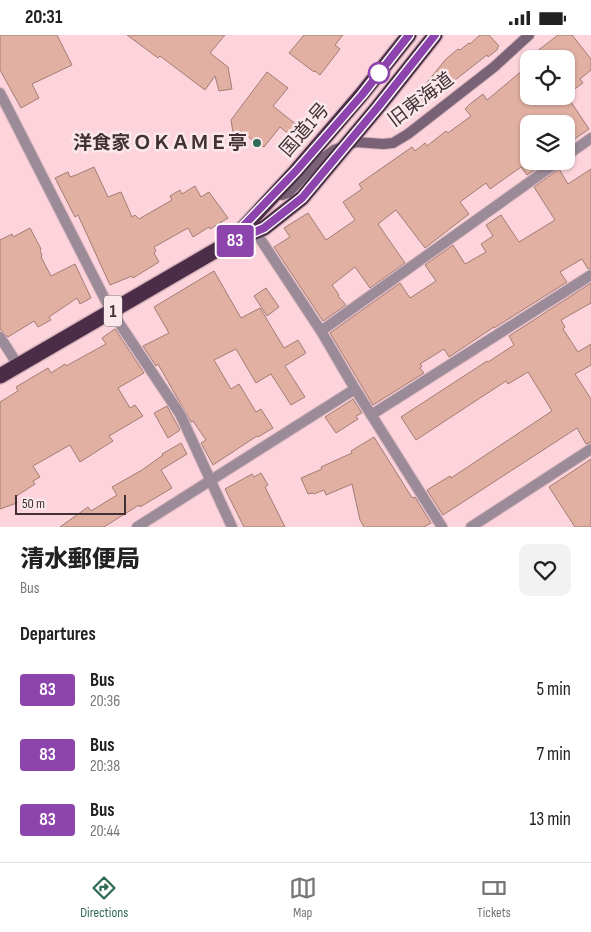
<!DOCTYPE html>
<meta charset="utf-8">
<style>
:root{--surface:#fff;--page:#f2f2f2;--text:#222;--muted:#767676;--line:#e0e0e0;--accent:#326b54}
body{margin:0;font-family:"Sofia Sans Condensed","Noto Sans JP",sans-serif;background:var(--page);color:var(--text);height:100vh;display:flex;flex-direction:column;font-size:19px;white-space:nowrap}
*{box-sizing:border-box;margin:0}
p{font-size:16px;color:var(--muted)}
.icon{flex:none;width:28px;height:28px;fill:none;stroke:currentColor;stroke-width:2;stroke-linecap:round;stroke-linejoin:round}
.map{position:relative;height:492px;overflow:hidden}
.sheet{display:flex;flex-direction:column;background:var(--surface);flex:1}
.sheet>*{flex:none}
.badge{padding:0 10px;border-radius:4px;font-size:18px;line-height:32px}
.controls{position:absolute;left:520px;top:15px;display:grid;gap:10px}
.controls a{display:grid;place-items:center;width:55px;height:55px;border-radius:10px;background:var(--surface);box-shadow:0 1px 4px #0004;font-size:25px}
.scale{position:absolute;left:15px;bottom:12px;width:111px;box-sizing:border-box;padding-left:5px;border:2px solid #413135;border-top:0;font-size:14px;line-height:18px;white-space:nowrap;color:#413135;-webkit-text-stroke:4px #fae8ec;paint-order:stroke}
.map>.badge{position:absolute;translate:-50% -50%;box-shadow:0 0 0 2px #fff}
h2{padding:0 20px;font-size:19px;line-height:45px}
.round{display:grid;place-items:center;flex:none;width:52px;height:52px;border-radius:10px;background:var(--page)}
.overview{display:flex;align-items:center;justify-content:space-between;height:85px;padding:0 20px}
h1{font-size:24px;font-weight:800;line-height:38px}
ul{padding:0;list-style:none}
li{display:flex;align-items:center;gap:15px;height:65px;padding:0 20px}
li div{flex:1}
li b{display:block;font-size:19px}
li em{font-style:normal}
li .badge{min-width:55px;font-weight:700;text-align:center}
.status{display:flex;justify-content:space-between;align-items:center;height:35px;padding:0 25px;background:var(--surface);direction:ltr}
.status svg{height:14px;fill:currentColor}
.tabs{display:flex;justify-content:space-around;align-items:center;height:70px;border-top:1px solid var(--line);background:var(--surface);font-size:14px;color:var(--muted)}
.tabs a{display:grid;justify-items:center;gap:2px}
.tabs .on{color:var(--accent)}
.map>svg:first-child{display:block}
.building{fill:#e1b0a3;stroke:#a17d73}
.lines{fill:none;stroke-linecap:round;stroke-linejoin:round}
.street-casing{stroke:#d7b3bb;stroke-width:12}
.secondary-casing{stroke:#d7b3bb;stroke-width:12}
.highway-casing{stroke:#d7b3bb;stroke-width:18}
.street{stroke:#9b8b98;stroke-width:10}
.secondary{stroke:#796275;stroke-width:10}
.highway{stroke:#4b2d47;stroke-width:15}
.line-casing{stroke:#fff;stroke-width:11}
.line{stroke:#8e44ad;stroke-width:8}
.stop-dot{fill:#fff;stroke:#8e44ad;stroke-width:2.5}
.poi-dot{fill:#326b54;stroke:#fae8ec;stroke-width:2}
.labels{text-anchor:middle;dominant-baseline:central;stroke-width:5;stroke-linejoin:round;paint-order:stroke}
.shield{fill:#fae8ec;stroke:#78686c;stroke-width:1}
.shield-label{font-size:18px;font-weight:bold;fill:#413135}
.street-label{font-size:19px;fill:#413135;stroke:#fae8ec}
.poi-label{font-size:19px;font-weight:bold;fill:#413135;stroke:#fae8ec;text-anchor:end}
</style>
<div class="status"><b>20:31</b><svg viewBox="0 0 49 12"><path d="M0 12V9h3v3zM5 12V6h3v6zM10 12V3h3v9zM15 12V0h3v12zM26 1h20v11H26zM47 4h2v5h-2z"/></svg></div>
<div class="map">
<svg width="591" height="492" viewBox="0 0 591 492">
<rect width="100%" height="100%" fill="#fdd4dc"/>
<!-- building -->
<path class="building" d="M0 0H57L72 30 32 49 39 63 21 73 0 35Z
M127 0H225L210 18 228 32 232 54 219 56 215 41 205 55 160 21 158 23Z
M304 0H343L335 10 340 14 320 40 315 36 314 37 289 18Z
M480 0H489L499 11 497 13 498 14 488 22 487 20 400 88 397 84 446 24 458 14 460 15 469 8 470 9Z
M558 0H572L591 24V35L580 44 583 48 566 60V24H527Z
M529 30V61H567L589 94 566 110V89H529V100L522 104 529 114V126H547L527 140 521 132 490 154 486 148 460 167 469 179 425 213 396 175 378 189 405 228 370 253 355 232 332 250 339 260 338 261 346 270 323 286 274 212 290 202 284 193 308 178 326 205 355 185 343 167 362 154 359 149 412 112 415 116 425 108 427 111 446 96 448 98 471 81 465 74 470 69 483 59 487 65Z
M267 37 288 53 273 71 298 91 291 101 280 92 264 112 257 107 256 108 241 96 233 97 231 85Z
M94 132 108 162 121 157 132 182 135 180 139 184 172 165 170 161 180 155 182 159 195 151 201 162 209 157 228 183 210 194 209 192 193 202 188 193 154 212 156 216 154 218 159 227 133 243 132 241 110 250 78 180 75 182 55 143 68 137 70 142 76 140Z
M559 134 568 149 591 134V233L588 234 582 224 560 237 567 247 494 293V292L449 322 444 314 420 329 422 331 420 333 424 338 373 370 330 298 400 248 410 263 436 246 425 230 453 210 465 229 486 217 481 209 493 201 486 190 501 180 519 207 555 185 534 152Z
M30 193 41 214 40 215 42 221 41 222 51 241 75 229 91 263 80 269 77 263 49 282 51 285 38 292 34 286 8 302 0 294V205L12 199 13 202Z
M214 236 241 283 260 273 284 313 298 305 306 318 285 331 305 362 291 370 271 339 256 348 236 314 214 325 231 354 239 349 256 377 261 374 273 393 258 402 257 401 213 430 201 408 206 405 193 386 191 387 158 329 156 331 143 311 169 298 154 272Z
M591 248V268L561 285 565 292 563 294 578 317 591 309V330L575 339 591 364V407L586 409 577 393 443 480 427 455 450 441 451 443 552 376 528 337 508 349 506 346 416 405 401 382 487 326 488 327 514 310 509 301Z
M266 253 279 272 267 281 254 261Z
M115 294 144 338 118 353 130 373 135 370 143 381 109 401 113 406 80 427 70 410 33 431 40 442 33 446 35 449 15 462 17 468 0 474V367L18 356 16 352 48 333 51 338 65 329 66 331 106 309 102 303Z
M353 364 362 378 356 381 358 384 336 398 325 382Z
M167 371 180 395 168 403 154 378Z
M374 402 411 461 413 463 415 462 431 488 424 492H364L360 485 352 449 326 460 324 455 314 459 313 458 308 459 301 443 322 434 321 432 352 418 351 416Z
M181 408 187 419 161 435 172 453 140 472 139 470 104 492H60L88 472 91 476 117 460 112 452 142 435 163 420 162 419Z
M591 424V492H575L549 452Z
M261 438 268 450 265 452 285 492H244L225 454 252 439 254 442Z"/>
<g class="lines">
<defs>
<path id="street" d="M0 58 111 276 180 379 232 492
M566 121 591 103
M253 193 321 296 355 354 442 492
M321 296 559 126
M0 302 18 330
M371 380 591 240
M137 492 355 354
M471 492 591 414"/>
<path id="secondary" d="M276 158 282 160 288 158 316 128 334 115 356 107 383 109 393 108 408 99 494 32 529 0"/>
<path id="highway" d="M234 203 296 136 362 59 409 0
M0 341 225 210 264 193 302 163 378 72 435 0"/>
</defs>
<!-- street casing -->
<use href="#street" class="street-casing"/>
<!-- secondary casing -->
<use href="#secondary" class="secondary-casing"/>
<!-- highway casing -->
<use href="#highway" class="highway-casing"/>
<!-- street -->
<use href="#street" class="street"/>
<!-- secondary -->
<use href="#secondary" class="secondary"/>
<!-- highway -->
<use href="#highway" class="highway"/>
</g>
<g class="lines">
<defs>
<path id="line" d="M409 0 362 60 296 136 225 210 264 193 302 163 378 72 435 0"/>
</defs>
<!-- line casing -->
<use href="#line" class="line-casing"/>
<!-- line -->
<use href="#line" class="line"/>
</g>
<!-- markers -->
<circle class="stop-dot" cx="379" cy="38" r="10"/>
<circle class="poi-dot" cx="257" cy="108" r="5"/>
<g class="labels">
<!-- shield labels -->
<rect class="shield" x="104" y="260.5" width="18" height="31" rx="4"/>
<g class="shield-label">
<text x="113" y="276">1</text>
</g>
<!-- street labels -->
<g class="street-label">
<text transform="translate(421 65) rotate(-37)">旧東海道</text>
<text transform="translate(305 95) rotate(-49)">国道1号</text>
</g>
<!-- poi labels -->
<g class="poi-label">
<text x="247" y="108">洋食家 ＯＫＡＭＥ亭</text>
</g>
</g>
</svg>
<div class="controls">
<a><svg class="icon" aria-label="locate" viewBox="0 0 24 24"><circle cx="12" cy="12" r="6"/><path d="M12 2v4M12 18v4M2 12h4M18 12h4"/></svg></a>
<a><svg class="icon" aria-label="layers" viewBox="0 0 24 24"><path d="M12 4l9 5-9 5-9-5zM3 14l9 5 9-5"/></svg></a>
</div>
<div class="scale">50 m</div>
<b class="badge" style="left:235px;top:206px;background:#8e44ad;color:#fff">83</b>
</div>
<section class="sheet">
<div class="overview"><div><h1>清水郵便局</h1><p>Bus</p></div><a class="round"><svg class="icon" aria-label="heart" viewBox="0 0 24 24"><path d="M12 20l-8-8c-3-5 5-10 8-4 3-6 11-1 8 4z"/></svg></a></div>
<h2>Departures</h2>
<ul>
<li><span class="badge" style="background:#8e44ad;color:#fff">83</span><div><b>Bus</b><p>20:36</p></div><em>5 min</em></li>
<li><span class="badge" style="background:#8e44ad;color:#fff">83</span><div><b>Bus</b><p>20:38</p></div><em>7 min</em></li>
<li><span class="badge" style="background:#8e44ad;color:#fff">83</span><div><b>Bus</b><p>20:44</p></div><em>13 min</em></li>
</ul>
</section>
<nav class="tabs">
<a class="on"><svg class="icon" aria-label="directions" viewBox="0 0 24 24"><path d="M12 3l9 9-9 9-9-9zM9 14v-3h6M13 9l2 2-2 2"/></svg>Directions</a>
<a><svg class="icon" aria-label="map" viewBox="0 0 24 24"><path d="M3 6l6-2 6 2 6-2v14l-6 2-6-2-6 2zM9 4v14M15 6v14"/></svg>Map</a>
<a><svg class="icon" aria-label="tickets" viewBox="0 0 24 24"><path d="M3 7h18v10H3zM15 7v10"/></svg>Tickets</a>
</nav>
